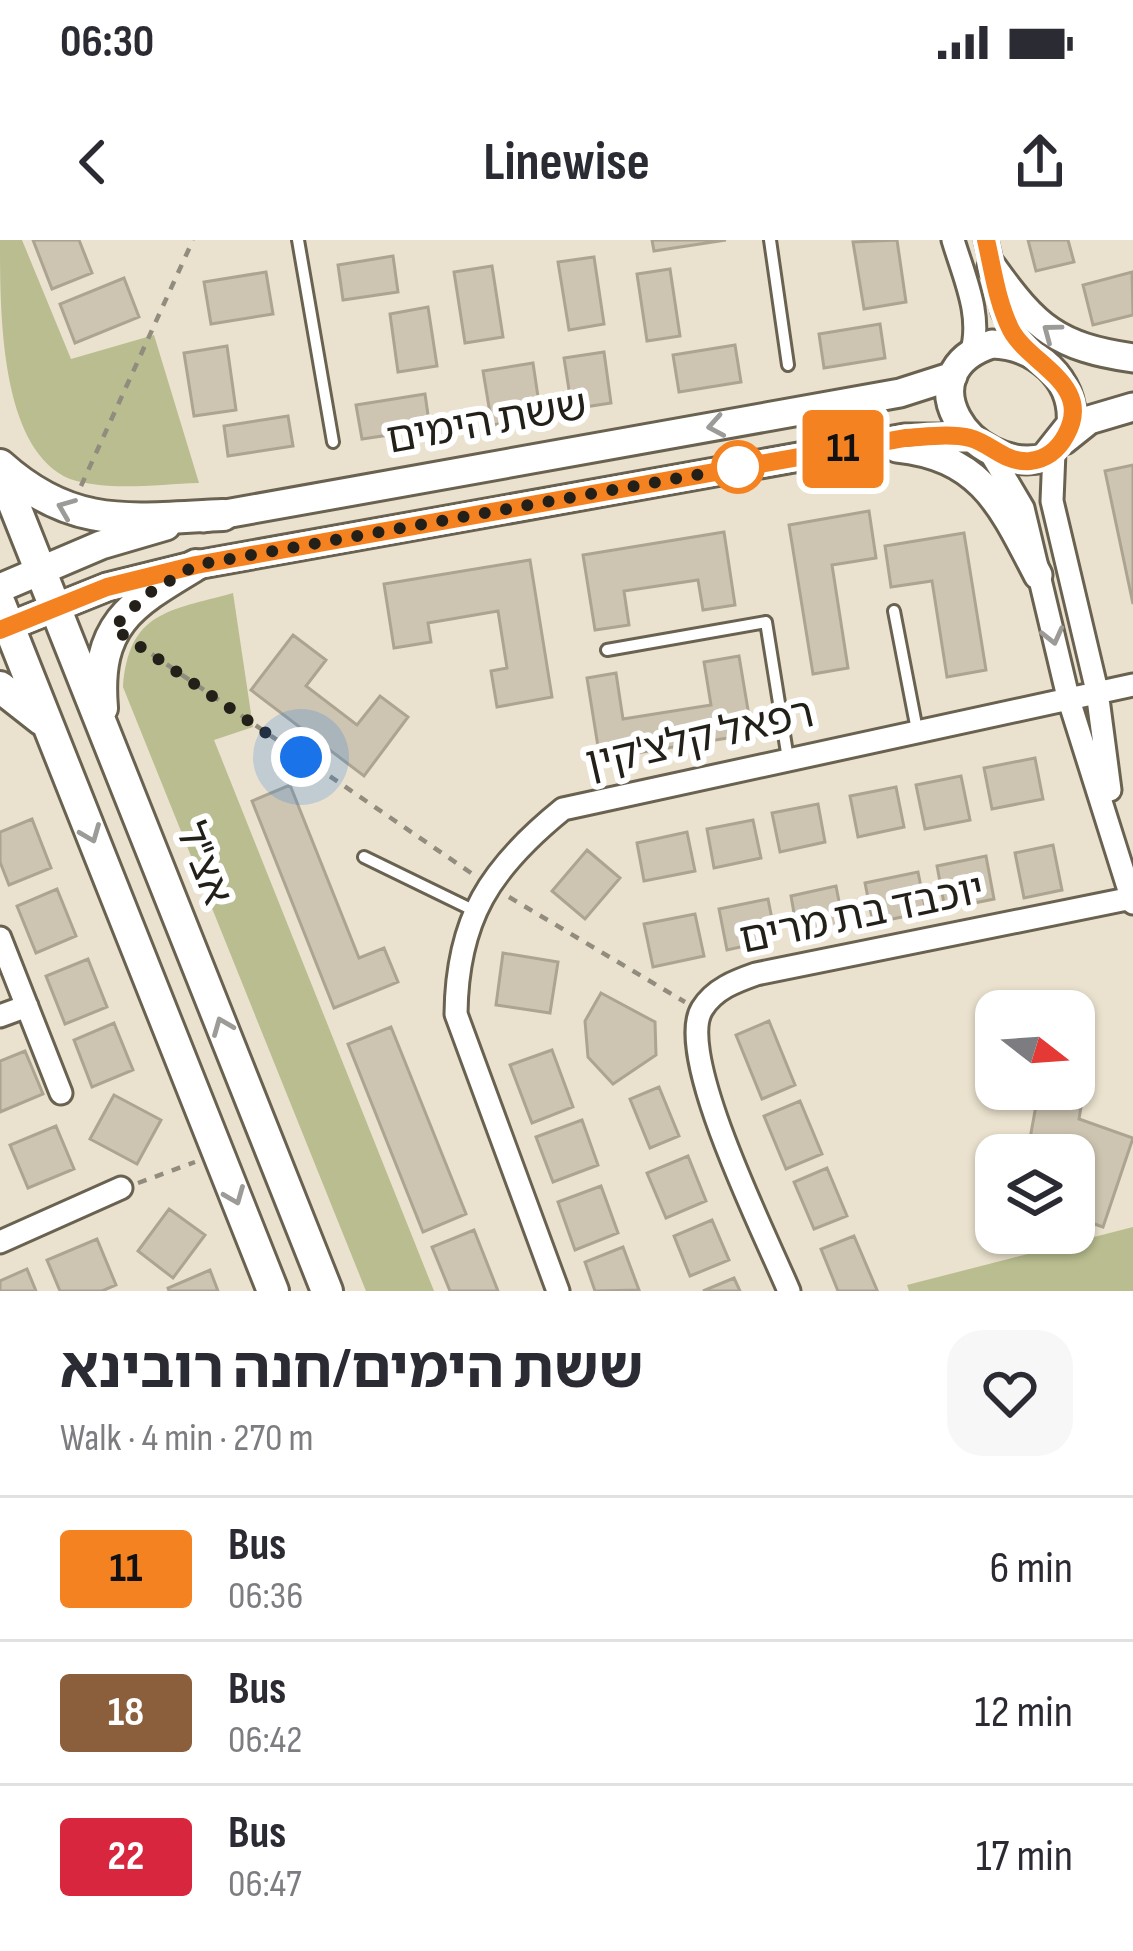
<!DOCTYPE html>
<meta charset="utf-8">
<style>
:root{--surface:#fff;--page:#f7f7f7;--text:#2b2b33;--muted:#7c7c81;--line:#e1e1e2}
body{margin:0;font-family:"Sofia Sans Condensed","Noto Sans Hebrew",sans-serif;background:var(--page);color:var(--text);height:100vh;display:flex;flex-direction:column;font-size:45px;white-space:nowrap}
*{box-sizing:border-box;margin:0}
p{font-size:39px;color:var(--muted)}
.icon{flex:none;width:66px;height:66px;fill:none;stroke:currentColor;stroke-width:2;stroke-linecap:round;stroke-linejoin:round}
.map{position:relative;height:1051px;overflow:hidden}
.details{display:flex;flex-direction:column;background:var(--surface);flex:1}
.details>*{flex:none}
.badge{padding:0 24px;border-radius:9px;font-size:42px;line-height:78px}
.needle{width:78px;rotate:107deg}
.controls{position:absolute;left:975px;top:750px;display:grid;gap:24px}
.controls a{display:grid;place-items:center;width:120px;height:120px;border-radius:24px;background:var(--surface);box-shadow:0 3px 9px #0004;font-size:60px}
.you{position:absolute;width:60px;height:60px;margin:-30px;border:9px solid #fff;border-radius:50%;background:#1a73e8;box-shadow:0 0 0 18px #1a73e833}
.map>.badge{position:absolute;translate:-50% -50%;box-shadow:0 0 0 6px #fff}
.round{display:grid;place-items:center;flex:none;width:126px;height:126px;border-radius:36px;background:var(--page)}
.summary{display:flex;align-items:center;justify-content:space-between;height:204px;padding:0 60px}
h1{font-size:57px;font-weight:700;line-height:90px}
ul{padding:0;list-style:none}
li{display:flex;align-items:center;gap:36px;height:144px;padding:0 60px;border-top:3px solid var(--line)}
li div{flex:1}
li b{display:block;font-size:45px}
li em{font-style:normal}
li .badge{min-width:132px;font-weight:700;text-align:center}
.status{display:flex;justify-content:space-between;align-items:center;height:84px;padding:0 60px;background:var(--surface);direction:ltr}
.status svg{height:33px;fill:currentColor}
header{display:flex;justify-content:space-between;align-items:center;height:156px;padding:0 60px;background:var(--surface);font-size:54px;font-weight:700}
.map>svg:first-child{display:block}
.green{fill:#b9bd8f}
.building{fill:#cdc5b1;stroke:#aca491;stroke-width:3}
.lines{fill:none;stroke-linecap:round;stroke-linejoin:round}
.lane-casing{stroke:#6a6250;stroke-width:16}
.street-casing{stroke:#6a6250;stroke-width:27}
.secondary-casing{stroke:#6a6250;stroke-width:33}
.primary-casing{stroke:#6a6250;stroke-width:36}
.path{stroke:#918c7d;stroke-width:4.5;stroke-dasharray:9 9;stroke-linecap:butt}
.lane{stroke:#fff;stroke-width:10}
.street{stroke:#fff;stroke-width:21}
.secondary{stroke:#fff;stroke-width:27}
.primary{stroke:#fff;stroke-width:30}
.oneway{stroke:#9c9b98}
.line-casing{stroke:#fff;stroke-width:27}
.line{stroke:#f58220;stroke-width:18}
.walk{stroke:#232019;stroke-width:12;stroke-dasharray:0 21.6}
.stop-dot{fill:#fff;stroke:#f58220;stroke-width:6}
.labels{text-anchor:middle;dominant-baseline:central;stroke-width:12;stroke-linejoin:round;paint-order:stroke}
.street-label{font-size:42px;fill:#232019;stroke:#fff}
</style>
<div class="status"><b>06:30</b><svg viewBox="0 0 49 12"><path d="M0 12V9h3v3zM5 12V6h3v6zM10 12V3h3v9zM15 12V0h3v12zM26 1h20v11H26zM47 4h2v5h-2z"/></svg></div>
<header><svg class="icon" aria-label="back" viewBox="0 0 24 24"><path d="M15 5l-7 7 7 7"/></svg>Linewise<svg class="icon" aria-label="share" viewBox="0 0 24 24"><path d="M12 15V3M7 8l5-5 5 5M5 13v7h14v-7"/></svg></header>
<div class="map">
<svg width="1133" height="1051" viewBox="0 0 1133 1051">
<rect width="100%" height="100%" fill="#eae2ce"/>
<!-- green -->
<path class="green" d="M0 0H22L71 119 154 95 199 243C158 244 110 252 70 239 0 210 0 74 0 0Z
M233 353 253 487 214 500 434 1051H366L123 447C129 371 169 371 233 353Z
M1133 987V1051H909L907 1045Z"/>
<!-- building -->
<path class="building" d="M33 0H79L92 33 52 49Z
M652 0H726L654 11Z
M897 0 906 62 864 69 853 2Z
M1028 0H1068L1074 22 1036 31Z
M393 16 398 52 343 60 338 25Z
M594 17 604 84 569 90 558 22Z
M492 26 503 97 465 103 454 32Z
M670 29 680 96 647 101 637 34Z
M266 32 273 74 211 84 204 42Z
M1132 32 1133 75 1093 85 1083 45Z
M124 38 139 77 75 103 60 64Z
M428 67 437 126 398 132 390 74Z
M880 84 885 118 824 128 819 94Z
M735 105 741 142 679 152 673 115Z
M227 106 236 170 194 176 184 113Z
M604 112 611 163 572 169 564 118Z
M533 123 541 177 492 185 483 131Z
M425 154 430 189 362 199 356 165Z
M288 176 293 206 228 216 224 186Z
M1133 225V364L1105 231Z
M869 271 876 318 832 325 848 428 813 434 789 285Z
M724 292 735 365 703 370 698 340 624 351 629 385 595 390 583 315Z
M964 293 986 430 947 437 932 341 891 347 885 306Z
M530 320 552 457 497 467 491 431 507 428 498 371 428 383 431 402 394 408 384 344Z
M293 395 326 420 306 446 357 485 380 456 408 477 364 536 251 450Z
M739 416 752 494 600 519 587 438 616 433 623 479 711 465 704 422Z
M1035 518 1043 559 992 569 984 528Z
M961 536 970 580 925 589 916 545Z
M290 545 359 718 384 708 398 742 334 768 252 561Z
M896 547 904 587 858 597 850 556Z
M818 564 825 602 780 612 772 573Z
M32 579 51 628 9 645 0 622V592Z
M753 580 761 618 714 628 707 589Z
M687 592 695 631 644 641 637 603Z
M1053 605 1062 650 1024 658 1015 613Z
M587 610 620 638 585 679 552 651Z
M986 616 994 659 945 669 937 626Z
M918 632 926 672 873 683 865 643Z
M836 646 844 687 798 696 791 656Z
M57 649 76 696 36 713 17 666Z
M768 659 776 699 727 710 719 669Z
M695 674 704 716 653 727 644 684Z
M503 713 558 722 550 773 496 765Z
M88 719 107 767 65 784 46 736Z
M601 753 655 782 656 815 613 844 588 817 585 781Z
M769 781 795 845 762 859 736 795Z
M114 783 133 830 92 847 74 800Z
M391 787 466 974 423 992 348 804Z
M1074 791 1093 794 1079 879 1133 898 1103 987 1074 977V915H1027L1039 849H1074Z
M552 810 573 867 532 883 510 825Z
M25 811 43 854 0 872V821Z
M659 847 679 896 650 908 630 859Z
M114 855 161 880 137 924 90 899Z
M800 861 822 914 786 929 764 876Z
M582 880 598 925 553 942 536 897Z
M56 886 74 929 28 948 10 905Z
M688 916 706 961 666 978 647 933Z
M827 928 847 976 814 989 794 942Z
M601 946 618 993 575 1010 558 962Z
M169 969 205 995 173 1038 138 1011Z
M712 980 729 1020 690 1036 674 996Z
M474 990 498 1051H450L432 1007Z
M854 996 877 1050 874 1051H838L821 1009Z
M97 999 116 1045 102 1051H60L47 1020Z
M623 1007 639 1050 595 1051 585 1022Z
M27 1029 36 1051H0V1041Z
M210 1030 218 1051H169L168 1048Z
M734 1038 740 1051H703Z"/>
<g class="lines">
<defs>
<path id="lane" d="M298 0 333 202
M770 0 788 125
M894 371 917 490
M607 410 766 382 788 519
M364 617 475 671"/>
<path id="street" d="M953 0C964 37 983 76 971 114
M986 0 1003 72 1025 111
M988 209 1023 268 1068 457 1133 663
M1054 212 1052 261 1097 451 1110 550
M0 698 61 853
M0 776 27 766
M0 1002 121 948
M558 1051 456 774C457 679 490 628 563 569L1133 445
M789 1051C767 998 674 814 702 769 714 749 736 741 756 734L1132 658"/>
<path id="secondary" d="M992 27C1036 88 1057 107 1133 118
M992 104C1036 105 1075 139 1071 184L1044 218C969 235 904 132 992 104Z
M1064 200 1089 180 1133 167
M897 208C982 217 1002 266 1038 335
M203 278 900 153 953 136
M0 348 101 305 166 286
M0 390 107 347 196 325 905 198H971"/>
<path id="primary" d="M0 225C73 291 132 279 223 275
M0 229 327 1051
M0 364 273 1051
M0 447 42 480
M102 468C95 384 131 364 196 325"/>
</defs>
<!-- lane casing -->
<use href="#lane" class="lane-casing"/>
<!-- street casing -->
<use href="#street" class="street-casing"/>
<!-- secondary casing -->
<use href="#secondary" class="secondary-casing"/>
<!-- primary casing -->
<use href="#primary" class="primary-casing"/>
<!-- path -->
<path class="path" d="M81 246 193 0
M137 404 474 635
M509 657 685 762
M138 943 195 922"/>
<!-- lane -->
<use href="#lane" class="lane"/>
<!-- street -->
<use href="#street" class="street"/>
<!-- secondary -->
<use href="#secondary" class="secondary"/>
<!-- primary -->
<use href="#primary" class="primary"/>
</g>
<!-- one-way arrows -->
<defs><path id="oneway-chevron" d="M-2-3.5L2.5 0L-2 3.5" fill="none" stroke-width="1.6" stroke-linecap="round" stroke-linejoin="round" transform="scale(3)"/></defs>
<g class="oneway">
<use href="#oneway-chevron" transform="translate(1051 92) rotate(-143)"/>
<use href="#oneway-chevron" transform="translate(716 186) rotate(170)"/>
<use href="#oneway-chevron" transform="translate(66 268) rotate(-158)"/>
<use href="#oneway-chevron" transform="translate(1053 396) rotate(76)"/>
<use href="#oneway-chevron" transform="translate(91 594) rotate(68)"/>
<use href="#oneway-chevron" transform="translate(222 786) rotate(-112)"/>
<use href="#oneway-chevron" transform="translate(235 956) rotate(68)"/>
</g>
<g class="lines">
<defs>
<path id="line" d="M0 390 107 347 196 325 905 198C925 197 950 193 970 198 992 204 1004 223 1030 221 1047 219 1058 210 1066 195 1094 144 1030 125 1011 90 997 62 993 30 986 0"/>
</defs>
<!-- line casing -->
<use href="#line" class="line-casing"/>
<!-- line -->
<use href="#line" class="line"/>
<!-- walk -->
<path class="walk" d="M301 517 113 388 146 355 196 325 757 224 738 227"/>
</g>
<!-- markers -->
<circle class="stop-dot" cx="738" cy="227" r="24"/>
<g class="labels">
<!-- street labels -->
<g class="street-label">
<text transform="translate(487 183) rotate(-10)">ששת הימים</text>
<text transform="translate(700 499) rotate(-13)">רפאל קלצ'קין</text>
<text transform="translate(203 624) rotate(68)">אצ"ל</text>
<text transform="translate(862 675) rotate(-12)">יוכבד בת מרים</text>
</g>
</g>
</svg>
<div class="controls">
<a><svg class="needle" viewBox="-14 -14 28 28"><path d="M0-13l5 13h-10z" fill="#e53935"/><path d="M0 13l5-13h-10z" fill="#7c7c81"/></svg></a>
<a><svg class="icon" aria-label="layers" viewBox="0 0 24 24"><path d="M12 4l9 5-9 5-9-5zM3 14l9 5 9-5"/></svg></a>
</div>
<div class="you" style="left:301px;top:517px"></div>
<b class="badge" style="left:843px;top:209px;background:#f58220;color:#111">11</b>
</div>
<section class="details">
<div class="summary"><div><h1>ששת הימים/חנה רובינא</h1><p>Walk · 4 min · 270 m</p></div><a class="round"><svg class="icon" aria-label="heart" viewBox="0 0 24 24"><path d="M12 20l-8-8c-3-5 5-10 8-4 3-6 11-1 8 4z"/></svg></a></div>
<ul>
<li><span class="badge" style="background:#f58220;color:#111">11</span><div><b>Bus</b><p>06:36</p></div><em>6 min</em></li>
<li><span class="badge" style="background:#8b5e3c;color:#fff">18</span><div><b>Bus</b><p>06:42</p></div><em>12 min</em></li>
<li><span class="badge" style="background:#d7263d;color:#fff">22</span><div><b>Bus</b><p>06:47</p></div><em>17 min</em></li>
</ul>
</section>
